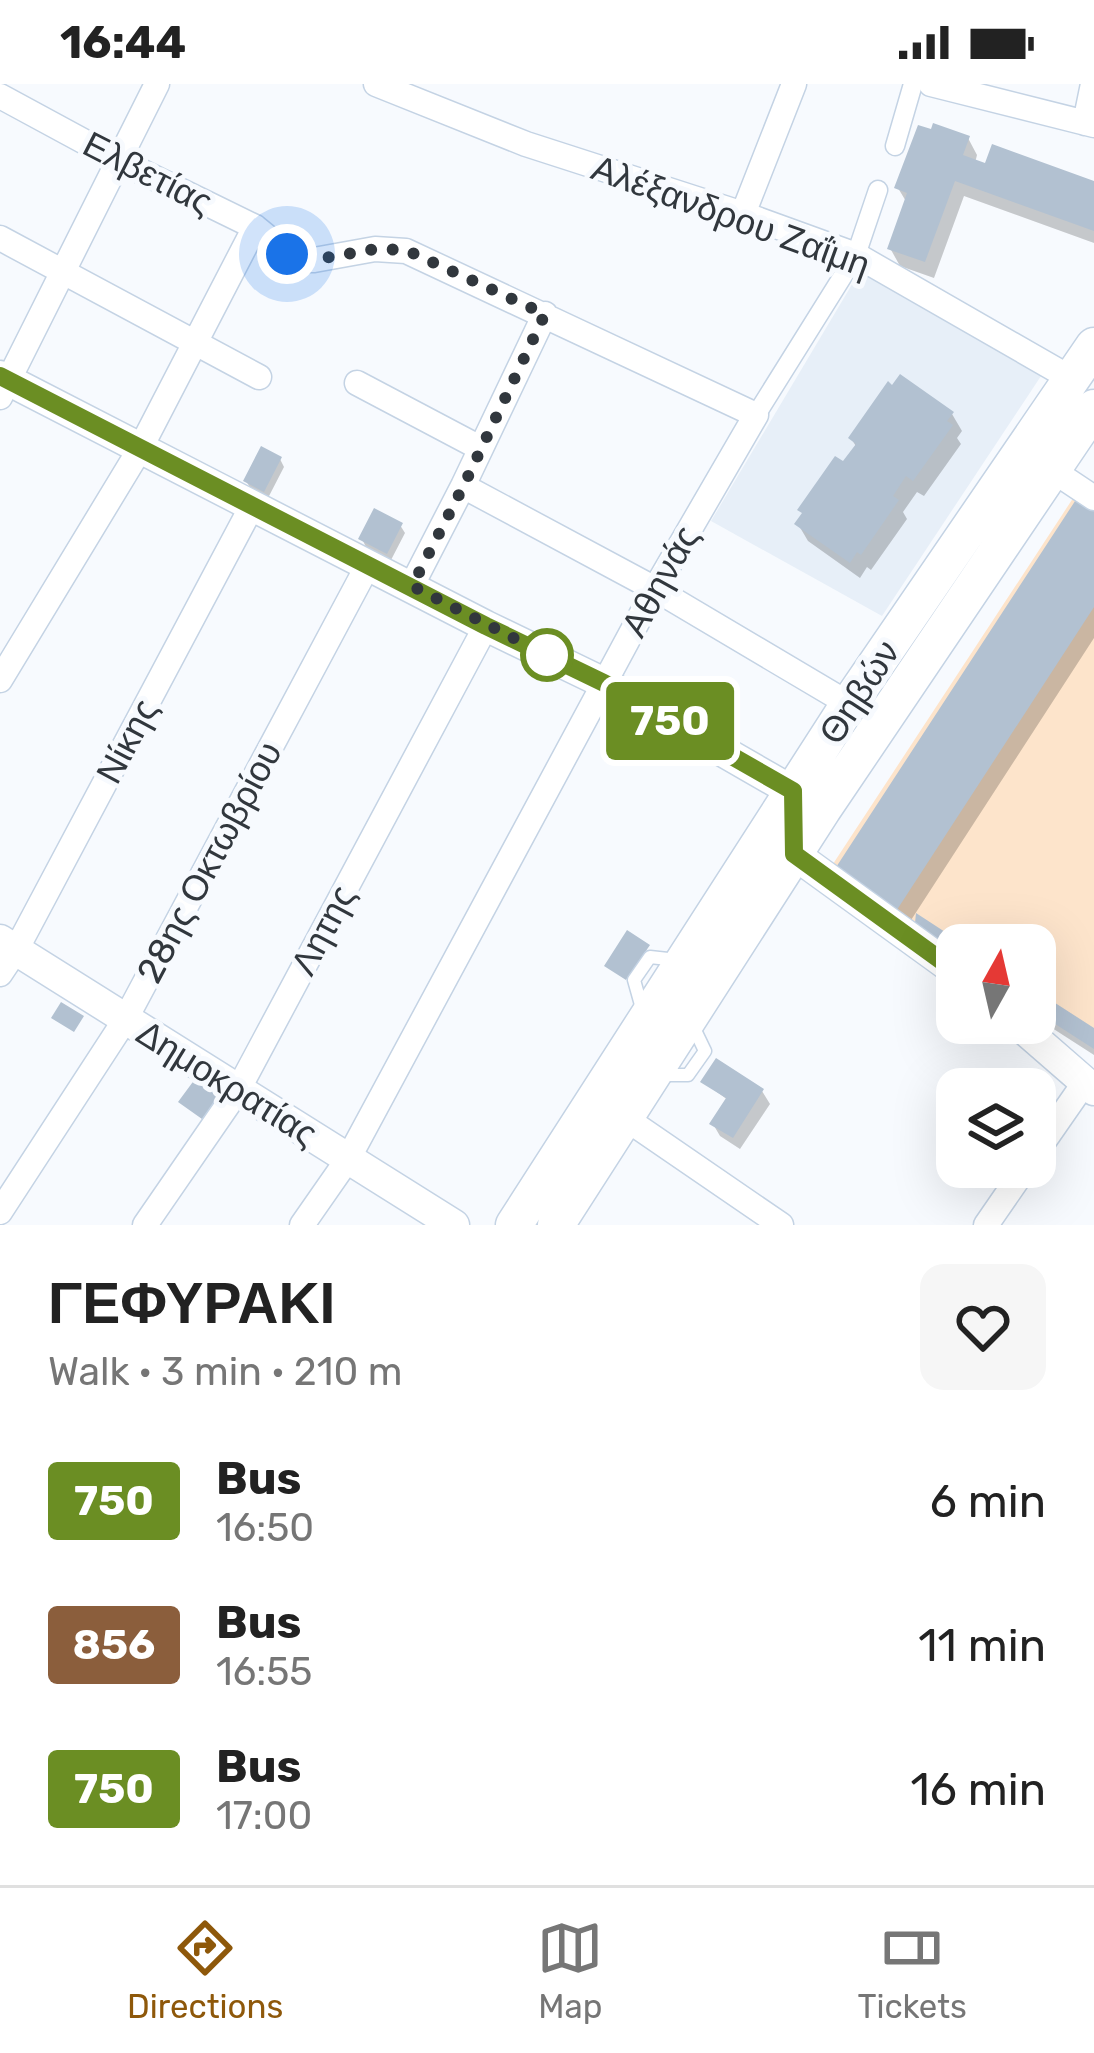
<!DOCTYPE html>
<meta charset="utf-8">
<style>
:root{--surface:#fff;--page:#f6f6f6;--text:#222;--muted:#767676;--line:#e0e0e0;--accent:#8e580a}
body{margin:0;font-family:Rubik,sans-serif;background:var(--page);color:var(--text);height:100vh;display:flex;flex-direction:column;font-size:45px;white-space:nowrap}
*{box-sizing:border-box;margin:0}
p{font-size:39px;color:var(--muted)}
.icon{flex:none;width:66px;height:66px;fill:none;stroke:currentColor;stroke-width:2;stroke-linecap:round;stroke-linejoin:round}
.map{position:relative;height:1141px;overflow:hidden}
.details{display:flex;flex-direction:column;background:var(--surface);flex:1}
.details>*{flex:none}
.badge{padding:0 24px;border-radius:9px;font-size:42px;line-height:78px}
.needle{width:78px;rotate:8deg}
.controls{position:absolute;left:936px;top:840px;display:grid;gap:24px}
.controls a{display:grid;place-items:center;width:120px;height:120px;border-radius:24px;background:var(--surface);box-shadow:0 12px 48px #0002;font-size:60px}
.you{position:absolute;width:60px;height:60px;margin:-30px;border:9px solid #fff;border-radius:50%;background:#1a73e8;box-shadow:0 0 0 18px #1a73e833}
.map>.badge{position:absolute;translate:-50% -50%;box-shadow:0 0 0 6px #fff}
.round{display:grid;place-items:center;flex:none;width:126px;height:126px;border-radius:24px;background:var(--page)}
.summary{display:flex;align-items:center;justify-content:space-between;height:204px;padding:0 48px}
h1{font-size:57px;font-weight:600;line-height:90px}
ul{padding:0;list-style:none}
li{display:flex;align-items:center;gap:36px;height:144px;padding:0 48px}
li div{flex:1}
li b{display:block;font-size:45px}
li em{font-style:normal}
li .badge{min-width:132px;font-weight:700;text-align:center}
.status{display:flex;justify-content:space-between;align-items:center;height:84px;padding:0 60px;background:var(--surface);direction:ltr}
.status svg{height:33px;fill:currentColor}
.tabs{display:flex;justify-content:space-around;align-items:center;height:168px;border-top:3px solid var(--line);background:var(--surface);font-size:33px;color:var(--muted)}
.tabs a{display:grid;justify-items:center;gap:6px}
.tabs .current{color:var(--accent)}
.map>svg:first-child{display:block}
.built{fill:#e7eff8}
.green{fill:#fde4cb}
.shadow{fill:#0003}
.building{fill:#b2c1d1}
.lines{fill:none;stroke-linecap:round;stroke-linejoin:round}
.service-casing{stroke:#c4d3e4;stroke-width:15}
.pedestrian-casing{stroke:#c4d3e4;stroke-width:21}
.minor-casing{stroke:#c4d3e4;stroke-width:27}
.tertiary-casing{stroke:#c4d3e4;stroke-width:33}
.secondary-casing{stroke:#c4d3e4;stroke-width:39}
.service{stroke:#fff;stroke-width:12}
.pedestrian{stroke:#fff;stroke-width:18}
.minor{stroke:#fff;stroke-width:24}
.tertiary{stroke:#fff;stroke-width:30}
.secondary{stroke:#fff;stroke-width:36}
.line-casing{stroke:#fff;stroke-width:27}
.line{stroke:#6b8e23;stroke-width:18}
.walk{stroke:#31373d;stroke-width:12;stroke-dasharray:0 21.6}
.stop-dot{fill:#fff;stroke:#6b8e23;stroke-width:6}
.labels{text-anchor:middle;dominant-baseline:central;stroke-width:10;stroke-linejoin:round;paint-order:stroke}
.street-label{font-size:36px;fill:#31373d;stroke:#f7fafe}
</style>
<div class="status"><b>16:44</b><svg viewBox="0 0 49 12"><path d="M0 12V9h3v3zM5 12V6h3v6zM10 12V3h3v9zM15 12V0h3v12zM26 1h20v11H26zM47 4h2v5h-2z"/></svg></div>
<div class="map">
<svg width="1094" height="1141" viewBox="0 0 1094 1141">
<rect width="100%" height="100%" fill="#f7fafe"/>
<!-- built -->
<path class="built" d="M860 187 1043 289 882 532 711 437Z"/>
<!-- green -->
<path class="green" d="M1085 396 1094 402V959L1035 920V861H957V868L831 783Z"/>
<!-- shadow -->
<path class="shadow" d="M968 54 977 71 975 79 1094 100V159L964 112 934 194 900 182 890 164 907 119 898 104Z
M952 330 962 347 957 354 961 360 924 412 917 408 903 428 907 435 871 486 867 483 860 494 808 457 798 440 857 364 851 354Z
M280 375 284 383 268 414 251 405 246 397Z
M1094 425V554L902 850 843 811Z
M400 441 405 449 391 476 366 463 362 455Z
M1035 910 1094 948V971L1035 933Z
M703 998 762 1007 770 1020 740 1065 720 1052 713 1040 728 1016Z"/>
<!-- building -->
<path class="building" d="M933 39 970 52 963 71 985 79 992 60 1094 97V147L955 97 925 178 887 165 907 109 894 104 918 41 931 45Z
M900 290 954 328 947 337 953 341 913 397 906 392 893 412 899 416 861 471 857 468 850 479 794 440 802 429 797 426 835 372 843 377 856 360 848 354 888 297 892 301Z
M261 362 282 373 264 408 243 397Z
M1079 411 1094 421V523L891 835 829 794Z
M374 424 403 439 387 470 358 455Z
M916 829 965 861H957V877L914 849Z
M627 846 650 861 626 896 604 882Z
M1035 906 1094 944V965L1035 927Z
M61 918 84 932 74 948 51 934Z
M716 974 764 1005 733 1054 709 1040 726 1014 700 998Z
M195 995 219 1012 202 1035 178 1018Z"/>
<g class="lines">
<defs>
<path id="service" d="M643 928 634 896 650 873 677 876
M660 991H688L705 967 692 940"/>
<path id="pedestrian" d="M895 62 913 0
M756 331 856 171 878 106"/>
<path id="minor" d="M376 0 526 60 743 130 856 171 1072 295
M931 0 1094 41
M0 12 120 77 255 143 288 170 300 176H314L375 165 406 167 756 331 655 505 348 1075 302 1141
M1085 39 1093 0
M743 130 794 0
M0 154 259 293
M357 299 480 364
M0 313 157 0
M1052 386 1094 414
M463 402 655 505 849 620
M412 501 463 402 545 230
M0 596 140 365 255 143
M0 890 16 866 252 422
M625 1034 781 1141
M1035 1070 1085 998
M0 1128 125 936 368 481
M145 1141 238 1006 486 542
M986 1141 1026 1083"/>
<path id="tertiary" d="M0 292 486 542 604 599 813 719
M794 749V770L957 888
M0 856 454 1141
M1017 939 1094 1006"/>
<path id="secondary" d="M514 1141 849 620 1094 262
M556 1141 823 725 1094 324"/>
</defs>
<!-- service casing -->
<use href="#service" class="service-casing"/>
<!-- pedestrian casing -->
<use href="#pedestrian" class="pedestrian-casing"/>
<!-- minor casing -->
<use href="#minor" class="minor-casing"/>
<!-- tertiary casing -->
<use href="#tertiary" class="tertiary-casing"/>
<!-- secondary casing -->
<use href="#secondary" class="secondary-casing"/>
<!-- service -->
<use href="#service" class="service"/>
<!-- pedestrian -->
<use href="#pedestrian" class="pedestrian"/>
<!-- minor -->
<use href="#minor" class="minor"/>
<!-- tertiary -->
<use href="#tertiary" class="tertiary"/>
<!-- secondary -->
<use href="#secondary" class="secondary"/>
</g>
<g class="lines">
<defs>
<path id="line" d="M0 292 486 542 604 599 793 707 794 770 957 888"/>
</defs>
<!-- line casing -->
<use href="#line" class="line-casing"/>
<!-- line -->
<use href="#line" class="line"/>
<!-- walk -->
<path class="walk" d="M287 170 300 176H314L375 165 406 166 545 230 463 403 412 502 547 571"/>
</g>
<!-- markers -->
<circle class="stop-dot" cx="547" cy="571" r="24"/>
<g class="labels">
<!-- street labels -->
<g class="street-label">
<text transform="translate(148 89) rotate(27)">Ελβετίας</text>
<text transform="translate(731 132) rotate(20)">Αλέξανδρου Ζαΐμη</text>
<text transform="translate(660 497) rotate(-61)">Αθηνάς</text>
<text transform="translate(859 608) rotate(-57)">Θηβών</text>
<text transform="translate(127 657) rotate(-62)">Νίκης</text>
<text transform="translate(209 778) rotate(-62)">28ης Οκτωβρίου</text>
<text transform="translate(323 846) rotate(-62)">Λητης</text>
<text transform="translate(227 999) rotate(32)">Δημοκρατίας</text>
</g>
</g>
</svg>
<div class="controls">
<a><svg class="needle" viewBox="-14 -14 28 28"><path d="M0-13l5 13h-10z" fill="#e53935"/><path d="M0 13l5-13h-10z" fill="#767676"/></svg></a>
<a><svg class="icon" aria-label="layers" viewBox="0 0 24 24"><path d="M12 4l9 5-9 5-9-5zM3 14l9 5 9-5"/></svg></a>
</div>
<div class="you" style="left:287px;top:170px"></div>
<b class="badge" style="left:670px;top:637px;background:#6b8e23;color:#fff">750</b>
</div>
<section class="details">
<div class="summary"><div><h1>ΓΕΦΥΡΑΚΙ</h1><p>Walk · 3 min · 210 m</p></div><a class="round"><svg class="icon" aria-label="heart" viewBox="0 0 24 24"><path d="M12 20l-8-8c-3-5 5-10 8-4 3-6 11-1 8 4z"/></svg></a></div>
<ul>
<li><span class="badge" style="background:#6b8e23;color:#fff">750</span><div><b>Bus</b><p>16:50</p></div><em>6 min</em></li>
<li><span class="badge" style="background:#8b5e3c;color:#fff">856</span><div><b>Bus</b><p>16:55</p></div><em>11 min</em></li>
<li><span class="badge" style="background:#6b8e23;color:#fff">750</span><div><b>Bus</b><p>17:00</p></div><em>16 min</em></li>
</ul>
</section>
<nav class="tabs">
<a class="current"><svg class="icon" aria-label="directions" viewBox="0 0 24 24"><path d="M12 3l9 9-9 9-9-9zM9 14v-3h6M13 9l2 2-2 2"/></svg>Directions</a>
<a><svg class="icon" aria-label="map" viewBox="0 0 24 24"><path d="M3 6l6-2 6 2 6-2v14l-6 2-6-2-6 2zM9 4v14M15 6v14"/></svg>Map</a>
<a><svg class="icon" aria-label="tickets" viewBox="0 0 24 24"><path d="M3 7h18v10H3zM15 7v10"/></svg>Tickets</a>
</nav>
